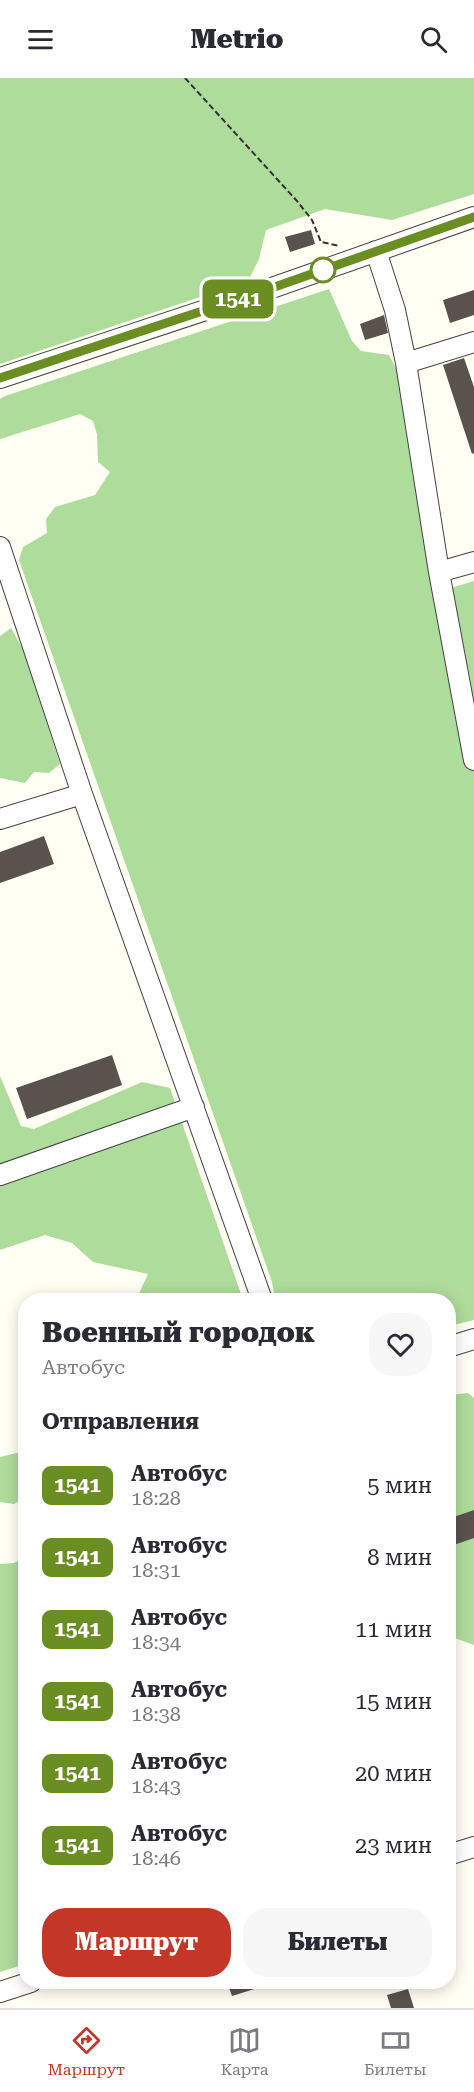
<!DOCTYPE html>
<html lang="ru">
<meta charset="utf-8">
<style>
:root{--surface:#fff;--page:#f7f7f7;--text:#2b2b33;--muted:#7c7c81;--line:#e1e1e2;--accent:#c43625}
body{margin:0;font-family:"Roboto Serif",serif;background:var(--page);color:var(--text);height:100vh;display:flex;flex-direction:column;font-size:22px;white-space:nowrap}
*{box-sizing:border-box;margin:0}
p{font-size:20px;color:var(--muted)}
.icon{flex:none;width:33px;height:33px;fill:none;stroke:currentColor;stroke-width:2;stroke-linecap:round;stroke-linejoin:round}
.map{position:relative;flex:1;overflow:hidden}
.panel{position:absolute;left:18px;top:1215px;width:438px;height:696px;display:flex;flex-direction:column;background:var(--surface);border-radius:24px;box-shadow:0 3px 15px #0003}
.panel>*{flex:none}
.badge{padding:0 12px;border-radius:9px;font-size:21px;line-height:39px}
.map>.badge{position:absolute;translate:-50% -50%;box-shadow:0 0 0 3px #fff}
h2{padding:0 24px;font-size:22px;line-height:54px}
.round{display:grid;place-items:center;flex:none;width:63px;height:63px;border-radius:24px;background:var(--page)}
.overview{display:flex;align-items:center;justify-content:space-between;height:102px;padding:0 24px}
h1{font-size:28px;font-weight:800;line-height:45px}
.primary-button{display:flex;gap:12px;margin-top:auto;padding:12px 24px}
.primary-button a{flex:1;height:69px;border-radius:24px;background:var(--accent);color:#fff;font-size:24px;font-weight:800;line-height:69px;text-align:center}
.primary-button a+a{background:var(--page);color:var(--text)}
ul{padding:0;list-style:none}
li{display:flex;align-items:center;gap:18px;height:72px;padding:0 24px}
li div{flex:1}
li b{display:block;font-size:22px}
li em{font-style:normal}
li .badge{min-width:66px;font-weight:700;text-align:center}
header{display:flex;justify-content:space-between;align-items:center;height:78px;padding:0 24px;background:var(--surface);font-size:27px;font-weight:800}
.tab-bar{display:flex;justify-content:space-around;align-items:center;height:84px;border-top:2px solid var(--line);background:var(--surface);font-size:16px;color:var(--muted)}
.tab-bar a{display:grid;justify-items:center;gap:3px}
.tab-bar .on{color:var(--accent)}
.map>svg:first-child{display:block}
.forest{fill:#aedc9b}
.building{fill:#59534c}
.lines{fill:none;stroke-linecap:round;stroke-linejoin:round}
.minor-casing{stroke:#434343;stroke-width:22}
.path{stroke:#323232;stroke-width:2;stroke-dasharray:6 3;stroke-linecap:butt}
.minor{stroke:#fff;stroke-width:20}
.line-casing{stroke:#fff;stroke-width:14}
.line{stroke:#6b8e23;stroke-width:9}
.stop-dot{fill:#fff;stroke:#6b8e23;stroke-width:3}
</style>
<header><svg class="icon" aria-label="menu" viewBox="0 0 24 24"><path d="M4 6h16M4 12h16M4 18h16"/></svg>Metrio<svg class="icon" aria-label="search" viewBox="0 0 24 24"><circle cx="10" cy="10" r="6"/><path d="M15 15l6 6"/></svg></header>
<div class="map">
<svg width="474" height="1930" viewBox="0 0 474 1930">
<rect width="100%" height="100%" fill="#fffff4"/>
<!-- forest -->
<path class="forest" d="M0 0H474V116L392 142 325 131 266 152 259 181 248 203 0 286Z
M329 211 352 263 361 273 389 277 402 302 431 509 444 512 474 503V1242L449 1248 448 1222H275L272 1204 19 482 23 469 47 455 46 441 55 429 95 417 110 394 98 384 97 356 93 343 80 336 0 361V321L5 318Z
M11 550 24 573 60 686 49 695 34 694 25 705 0 700V558Z
M0 998 21 1048 34 1051 142 1004 170 1010 243 1222H136L148 1196 93 1184 72 1165 45 1157 0 1172Z
M468 1315 474 1320V1567L452 1559 449 1561V1317Z
M25 1373V1420L14 1426 0 1424V1379Z
M25 1479V1886L0 1894V1486L14 1485Z"/>
<!-- building -->
<path class="building" d="M311 152 315 166 290 174 285 159Z
M474 212V237L450 245 443 222Z
M384 237 388 255 365 262 360 246Z
M464 280 474 309V375L472 376 443 287Z
M44 758 54 786 0 805V774Z
M112 977 122 1007 27 1041 16 1010Z
M474 1432V1460L448 1469V1441Z
M227 1904H271V1906L232 1918Z
M408 1911 414 1930H391L387 1917Z"/>
<g class="lines">
<defs>
<path id="minor" d="M376 173 395 232 406 285 439 494 474 682
M406 285 474 264
M0 300 266 212 474 139
M0 469 82 716 262 1222
M439 494 474 484
M0 741 82 716
M0 1097 194 1029
M448 1269 474 1261
M448 1777 474 1769
M0 1914 31 1904"/>
</defs>
<!-- minor casing -->
<use href="#minor" class="minor-casing"/>
<!-- path -->
<path class="path" d="M185 0 297 123 312 142 321 164 340 168"/>
<!-- minor -->
<use href="#minor" class="minor"/>
</g>
<g class="lines">
<defs>
<path id="line" d="M0 300 266 212 474 139"/>
</defs>
<!-- line casing -->
<use href="#line" class="line-casing"/>
<!-- line -->
<use href="#line" class="line"/>
</g>
<!-- markers -->
<circle class="stop-dot" cx="323" cy="192" r="12"/>
</svg>
<b class="badge" style="left:238px;top:221px;background:#6b8e23;color:#fff">1541</b>
<section class="panel">
<div class="overview"><div><h1>Военный городок</h1><p>Автобус</p></div><a class="round"><svg class="icon" aria-label="heart" viewBox="0 0 24 24"><path d="M12 20l-8-8c-3-5 5-10 8-4 3-6 11-1 8 4z"/></svg></a></div>
<h2>Отправления</h2>
<ul>
<li><span class="badge" style="background:#6b8e23;color:#fff">1541</span><div><b>Автобус</b><p>18:28</p></div><em>5 мин</em></li>
<li><span class="badge" style="background:#6b8e23;color:#fff">1541</span><div><b>Автобус</b><p>18:31</p></div><em>8 мин</em></li>
<li><span class="badge" style="background:#6b8e23;color:#fff">1541</span><div><b>Автобус</b><p>18:34</p></div><em>11 мин</em></li>
<li><span class="badge" style="background:#6b8e23;color:#fff">1541</span><div><b>Автобус</b><p>18:38</p></div><em>15 мин</em></li>
<li><span class="badge" style="background:#6b8e23;color:#fff">1541</span><div><b>Автобус</b><p>18:43</p></div><em>20 мин</em></li>
<li><span class="badge" style="background:#6b8e23;color:#fff">1541</span><div><b>Автобус</b><p>18:46</p></div><em>23 мин</em></li>
</ul>
<div class="primary-button"><a>Маршрут</a><a>Билеты</a></div>
</section>
</div>
<nav class="tab-bar">
<a class="on"><svg class="icon" aria-label="directions" viewBox="0 0 24 24"><path d="M12 3l9 9-9 9-9-9zM9 14v-3h6M13 9l2 2-2 2"/></svg>Маршрут</a>
<a><svg class="icon" aria-label="map" viewBox="0 0 24 24"><path d="M3 6l6-2 6 2 6-2v14l-6 2-6-2-6 2zM9 4v14M15 6v14"/></svg>Карта</a>
<a><svg class="icon" aria-label="tickets" viewBox="0 0 24 24"><path d="M3 7h18v10H3zM15 7v10"/></svg>Билеты</a>
</nav>
